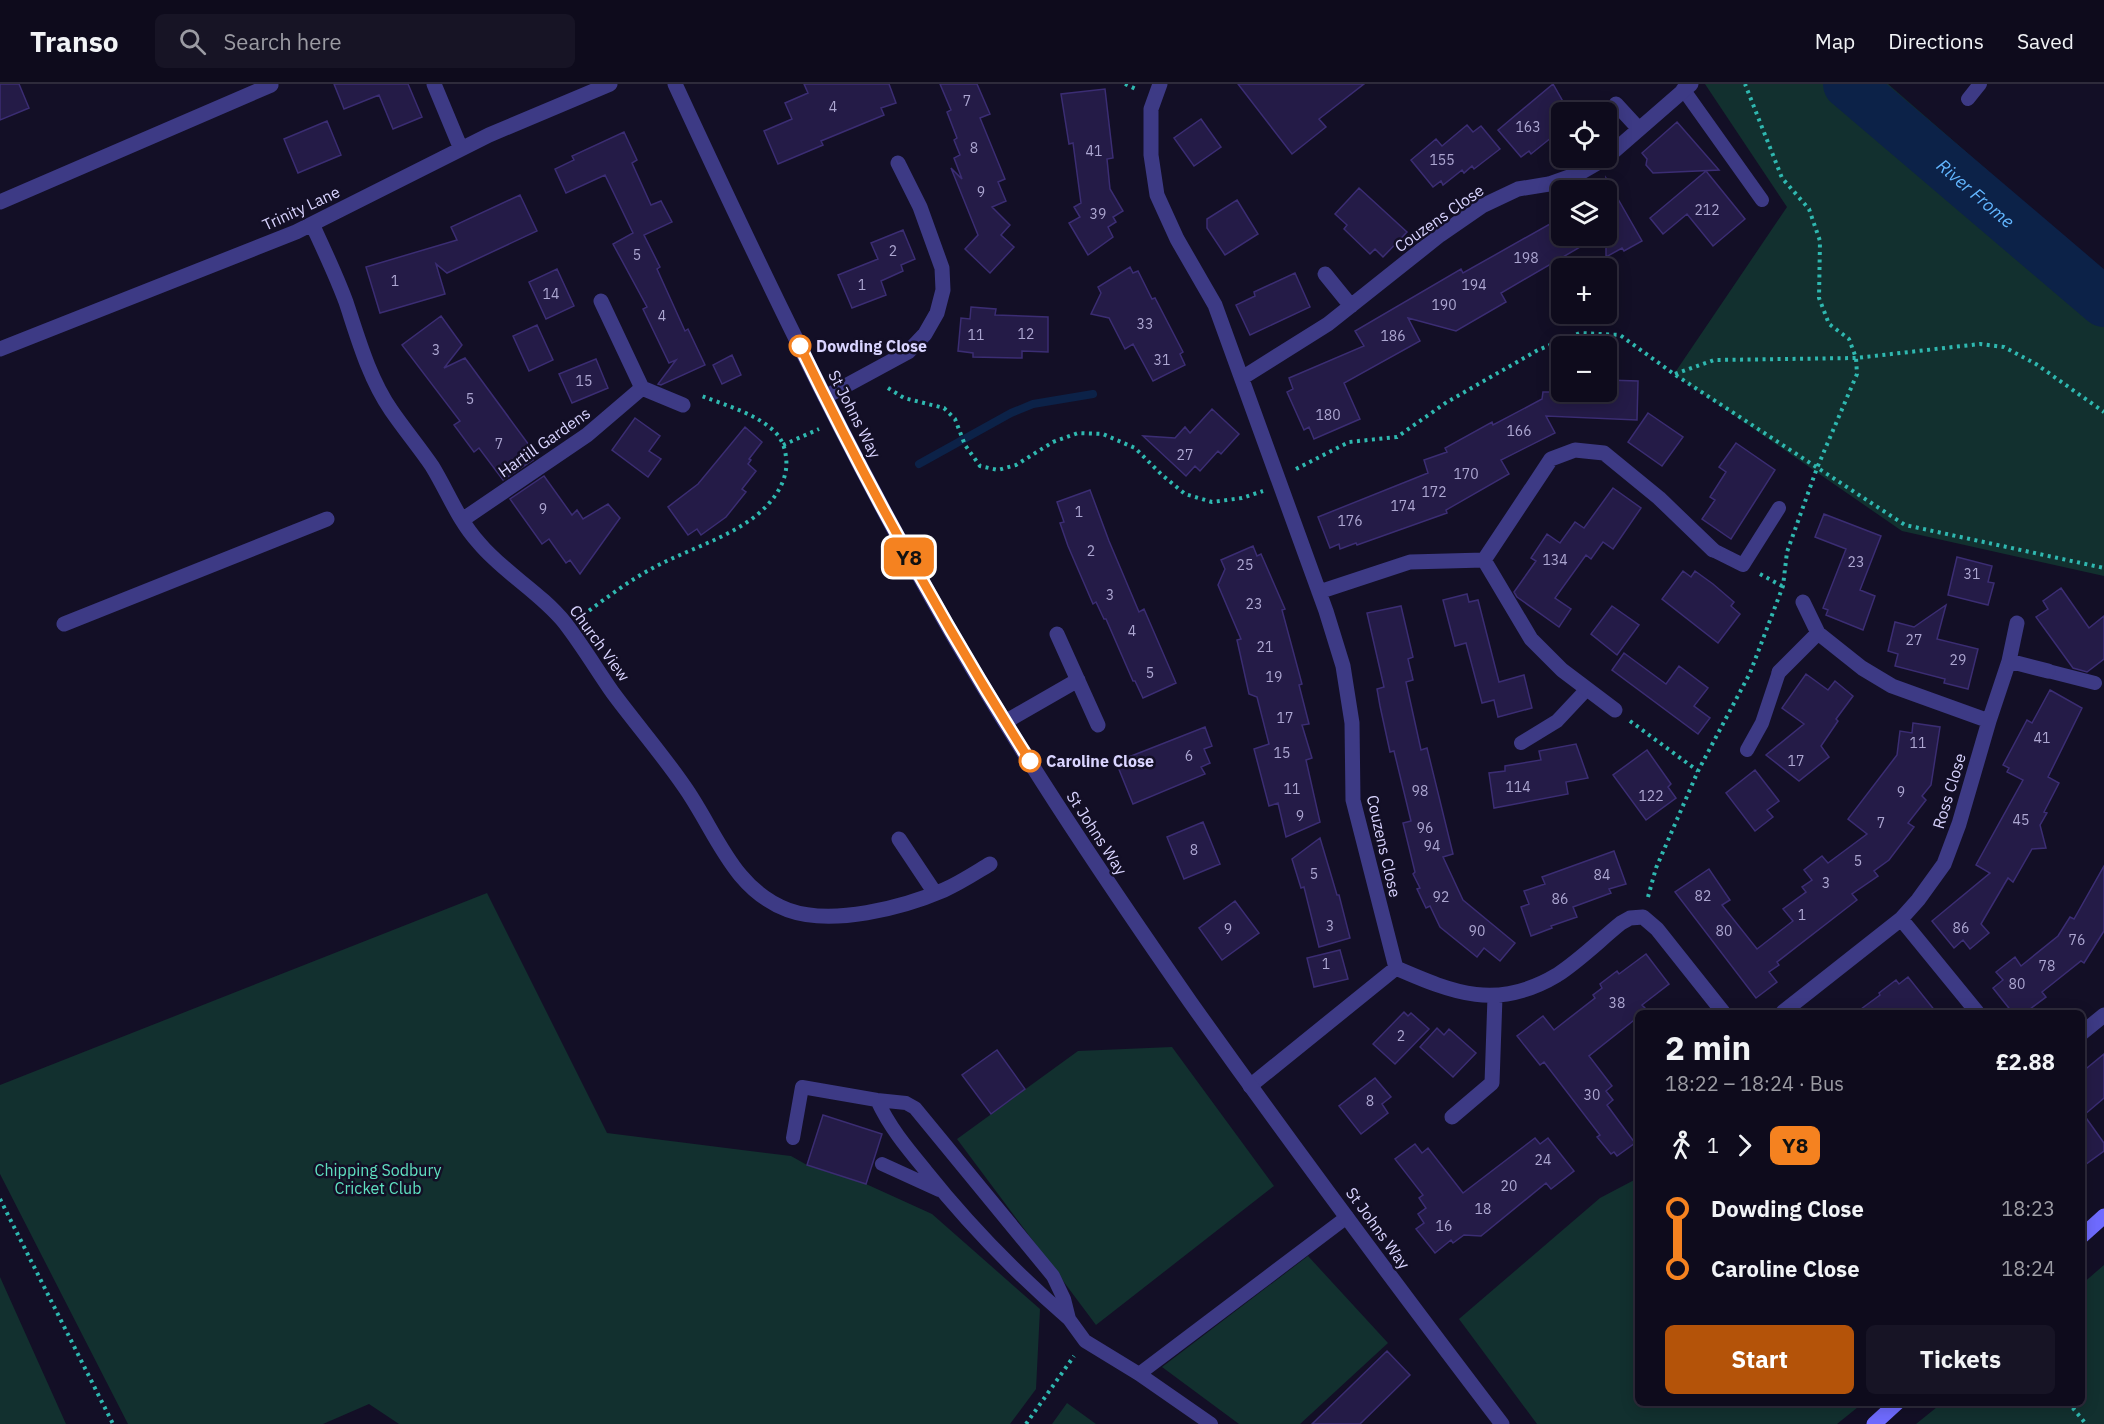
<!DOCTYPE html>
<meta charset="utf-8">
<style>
:root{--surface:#0e0b1c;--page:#171425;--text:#f1f3f6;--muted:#9b9ba3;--line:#2e2b3b;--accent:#b45309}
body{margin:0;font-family:"IBM Plex Sans",sans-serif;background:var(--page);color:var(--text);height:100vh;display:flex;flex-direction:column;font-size:22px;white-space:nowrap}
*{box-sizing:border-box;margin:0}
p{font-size:20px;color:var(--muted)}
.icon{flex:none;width:33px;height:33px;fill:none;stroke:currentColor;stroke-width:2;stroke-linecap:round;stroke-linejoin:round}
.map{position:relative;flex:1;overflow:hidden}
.details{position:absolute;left:1635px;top:926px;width:450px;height:396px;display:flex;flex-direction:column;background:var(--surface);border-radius:9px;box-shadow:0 3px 15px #0003,0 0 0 2px var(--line)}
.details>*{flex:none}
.badge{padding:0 12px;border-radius:9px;font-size:21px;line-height:39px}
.buttons{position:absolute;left:1551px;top:18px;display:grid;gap:12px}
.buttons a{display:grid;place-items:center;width:66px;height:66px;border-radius:9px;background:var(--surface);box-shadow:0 3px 15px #0003,0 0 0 2px var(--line);font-size:30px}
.map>.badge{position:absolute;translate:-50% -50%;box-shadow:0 0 0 3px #fff}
.legs{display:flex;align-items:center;gap:9px;height:66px;padding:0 30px;font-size:20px}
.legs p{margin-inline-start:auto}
.overview{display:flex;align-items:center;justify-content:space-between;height:102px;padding:0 30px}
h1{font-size:33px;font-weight:800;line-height:45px}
.action{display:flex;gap:12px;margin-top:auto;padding:12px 30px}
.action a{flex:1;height:69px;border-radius:9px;background:var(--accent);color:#fff;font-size:24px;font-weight:800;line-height:69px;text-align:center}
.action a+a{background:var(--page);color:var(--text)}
ul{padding:0 30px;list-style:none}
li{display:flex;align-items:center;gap:21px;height:60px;font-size:22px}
li i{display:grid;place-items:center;width:9px;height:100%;margin:0 8px;background:currentColor}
li i::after{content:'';width:15px;height:15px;margin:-8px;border:4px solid;border-radius:50%;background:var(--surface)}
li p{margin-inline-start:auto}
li:first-child i{background:linear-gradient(#0000 50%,currentColor 0)}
li:last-child i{background:linear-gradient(currentColor 50%,#0000 0)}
header{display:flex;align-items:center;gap:36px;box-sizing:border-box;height:84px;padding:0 30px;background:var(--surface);border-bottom:2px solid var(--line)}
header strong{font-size:28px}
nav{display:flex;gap:33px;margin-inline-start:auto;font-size:21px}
.search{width:420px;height:54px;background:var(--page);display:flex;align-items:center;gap:15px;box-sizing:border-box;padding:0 21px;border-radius:9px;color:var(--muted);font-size:22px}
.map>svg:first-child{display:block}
.green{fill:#12302f}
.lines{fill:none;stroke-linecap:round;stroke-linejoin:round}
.stream{stroke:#0c2248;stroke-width:8}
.river{stroke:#0c2248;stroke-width:50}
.building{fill:#241b47;stroke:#3b2d73;stroke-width:1.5}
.path{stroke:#2fb8b0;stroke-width:4;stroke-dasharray:3 4.5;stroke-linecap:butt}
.service{stroke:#3d3a85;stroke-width:14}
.minor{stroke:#3d3a85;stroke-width:15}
.tertiary{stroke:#3d3a85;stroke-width:15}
.secondary{stroke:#6f6bff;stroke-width:15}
.line-1-casing{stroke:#fff;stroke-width:14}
.line-1{stroke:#f58220;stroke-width:9}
.stop-1-dot{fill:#fff;stroke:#f58220;stroke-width:3}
.labels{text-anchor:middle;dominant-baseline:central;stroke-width:5;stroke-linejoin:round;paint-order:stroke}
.number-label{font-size:14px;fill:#aca6d1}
.street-label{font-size:16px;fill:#d9d4ff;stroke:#130f26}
.stop-label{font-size:16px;font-weight:bold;fill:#d9d4ff;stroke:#130f26;text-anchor:start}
.park-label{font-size:16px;fill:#5fe0c0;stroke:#130f26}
.water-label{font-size:18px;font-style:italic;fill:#62b6ff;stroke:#130f26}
</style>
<header>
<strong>Transo</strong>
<div class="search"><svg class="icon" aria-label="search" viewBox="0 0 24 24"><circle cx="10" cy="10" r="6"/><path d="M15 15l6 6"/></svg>Search here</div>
<nav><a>Map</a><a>Directions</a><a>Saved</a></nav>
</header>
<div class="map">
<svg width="2104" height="1340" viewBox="0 0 2104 1340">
<rect width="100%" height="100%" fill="#130f26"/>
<!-- green -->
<path class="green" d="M1705 0H1888L2104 188V492L1902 447 1674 290 1787 123Z
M487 809 607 1049 791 1072 807 1081 866 1100 932 1130 1040 1225 1036 1305 1010 1340H399L369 1320 323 1340H128L0 1090V1001Z
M1172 963 1274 1102 1096 1241 957 1055 1078 967Z
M1638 1094V1318L1863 1319 1837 1340H1537L1459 1235 1600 1114Z
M1308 1172 1388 1259 1300 1340H1239L1162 1283Z
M2104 1181V1340H1916L1942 1319 2082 1318V1200Z
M0 1193 66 1340H0Z
M1067 1319 1096 1340H1052Z"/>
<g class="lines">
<!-- stream -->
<path class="stream" d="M919 380 1011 329 1033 320 1093 310"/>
<!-- river -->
<path class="river" id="s1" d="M1848 0 2104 218"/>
</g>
<!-- building -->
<path class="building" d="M0 0H19L29 24 0 36Z
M334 0H408L422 33 393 45 379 11 344 25Z
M804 0H889L896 19 881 24 884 31 821 57 823 61 778 80 764 47 792 35 785 19 808 9Z
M940 0H977L990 30 980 34 1005 95 998 98 1006 117 992 123 1010 141 1001 151 1014 163 990 189 965 165 978 151 951 84 962 95 954 74 960 71 954 56 957 54 947 28 951 26Z
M1238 0H1364L1319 35 1326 43 1292 70Z
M1553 0 1569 28H1562V45L1531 70 1529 67 1521 73 1498 46Z
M1105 5 1113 74 1107 75 1110 105 1123 127 1113 133 1116 138 1108 143 1113 153 1088 171 1069 139 1080 133 1074 123 1081 119 1073 59 1069 60 1061 10Z
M1201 35 1221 63 1194 82 1174 54Z
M327 37 341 71 298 89 284 55Z
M1677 38 1719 86 1653 89 1646 81 1647 75 1642 69Z
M1467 41 1473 48 1481 42 1500 65 1474 85 1472 82 1464 89 1462 86 1443 101 1441 97 1433 103 1411 76 1436 55 1442 62Z
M624 48 637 76 632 79 651 121 661 117 672 138 644 151 660 183 657 185 685 247 688 245 705 281 661 301 658 300 676 276 669 279 643 225 647 223 613 160 633 149 605 91 566 109 555 85 574 76 572 72Z
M1706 87 1745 135 1713 162 1687 130 1663 150 1650 134Z
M1606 94 1642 157 1624 167 1622 164 1606 173Z
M1359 104 1407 148 1383 173 1375 165 1370 170 1344 145 1347 141 1335 130Z
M520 111 537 147 447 189 436 180 445 210 380 229 366 183 457 156 451 143Z
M1237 116 1258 150 1225 171 1207 144V135Z
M1557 136 1562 144V152H1599L1501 209 1506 218 1456 247 1408 234 1420 257 1344 299 1360 335 1314 355 1309 343 1304 346 1287 308 1293 305 1289 294 1364 262 1355 247 1461 185 1463 189Z
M903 146 915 175 901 181 903 187 881 197 886 211 852 224 838 191 878 175 871 159Z
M1130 183 1133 189 1138 187 1152 215 1155 214 1183 268 1180 270 1185 281 1153 297 1133 260 1125 265 1109 234 1091 230 1101 209 1098 203Z
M557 185 574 222 546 235 529 198Z
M1295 189 1310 223 1250 251 1236 221 1255 212 1254 208Z
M971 223 996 225 995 231 1048 233V268L1022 267V274L973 273V269L958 267 961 234 970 235Z
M441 232 462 261 444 284 465 274 532 365 528 368 533 376 503 396 479 364 474 368 454 341 460 337 402 261Z
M537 241 553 276 529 287 513 252Z
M732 271 741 291 722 300 713 281Z
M596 275 608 304 572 319 559 290Z
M1606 296 1638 297 1637 336 1546 332 1555 349 1501 376 1509 390 1446 426 1447 429 1357 461 1356 459 1340 465 1339 460 1330 464 1318 433 1428 389 1424 376 1447 368 1445 364 1492 338 1493 341 1542 315 1543 308H1606Z
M1212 325 1239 350 1221 370 1218 367 1200 387 1195 382 1186 392 1143 352 1175 354 1185 343 1190 349Z
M1648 329 1683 353 1662 382 1628 358Z
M635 334 660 352 649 367 661 375 648 393 612 366Z
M745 343 762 358 749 375 751 376 748 380 756 387 742 405 746 408 726 433 701 451 697 445 688 451 668 423 698 400Z
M1736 359 1775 386 1731 455 1702 435 1715 416 1710 413 1726 388 1719 383Z
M544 392 572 431 577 426 583 435 608 420 620 434 580 490 570 476 566 479 549 455 542 460 510 415Z
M1613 404 1641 424 1613 465 1603 458 1591 475 1586 471 1555 514 1571 525 1559 543 1517 513 1514 508 1536 477 1531 474 1547 450 1560 459 1575 438 1584 444Z
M1090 406 1109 457 1139 528 1144 525 1176 599 1143 614 1135 597H1133L1106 535H1104L1096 518 1093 520 1068 462 1060 439 1064 438 1057 418Z
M1824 430 1881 452 1860 506 1875 512 1863 546 1826 531 1828 526 1823 524 1846 465 1815 453Z
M1253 462 1257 472 1261 470 1285 525 1282 526 1302 600 1299 601 1309 640 1302 641 1312 674 1306 676 1320 738 1286 753 1278 719 1269 722 1254 665 1269 660 1257 613 1249 610 1237 556 1241 555 1218 501 1225 485 1221 476Z
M1957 473 1992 482 1988 498 1994 499 1988 521 1948 511Z
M1683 487 1691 493 1695 487 1713 500 1734 518 1731 522 1740 530 1718 559 1662 515Z
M2061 504 2089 544 2104 532V575L2087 588 2073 584 2036 533 2048 525 2043 517Z
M1467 510 1469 518 1478 516 1499 598 1524 591 1532 624 1498 633 1494 616 1482 619 1466 559 1455 562 1443 516Z
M1946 521 1937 555 1978 565 1968 605 1944 599 1945 595 1895 582 1898 570 1888 567 1895 538 1914 543Z
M1401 522 1413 573 1408 575 1413 596 1406 598 1421 666 1427 664 1453 770 1443 773 1463 816 1515 859 1500 877 1484 864 1477 873 1440 843 1430 822 1426 824 1417 805 1420 804 1413 790 1415 788 1403 739 1411 737 1394 667 1390 668 1380 622 1377 605 1384 603 1367 529Z
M1612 522 1639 541 1617 571 1591 550Z
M1624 569 1666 600 1679 582 1708 604 1694 622 1710 634 1698 650 1612 586Z
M1806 590 1828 606 1835 597 1853 612 1836 635 1838 637 1821 662 1829 673 1799 697 1766 671 1804 640 1782 624Z
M2050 606 2082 624 2048 693 2059 699 2044 728 2047 729 2040 741 2046 764 2032 765 2013 798 2008 794 1981 840 1989 849 1970 865 1963 856 1954 864 1932 837 1990 789 1976 781 2023 696 2007 688 2009 684 2003 681 2027 636 2032 639Z
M1913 639 1940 643 1931 701 1922 712 1926 716 1908 739 1914 743 1889 776 1874 787 1878 792 1852 810 1857 816 1777 878 1779 881 1769 888 1777 898 1756 914 1675 808 1709 785 1730 816 1722 821 1757 865 1793 837 1783 825 1806 808 1802 803 1812 796 1804 786 1822 772 1828 779 1867 750 1848 735 1897 671 1900 647 1912 649Z
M1205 643 1212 662 1204 665 1210 679 1201 683 1205 690 1133 720 1116 678Z
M1576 660 1588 694 1566 698 1568 710 1494 724 1489 689 1505 687V682L1541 676 1539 667Z
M1647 666 1671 700 1668 703 1676 714 1646 736 1613 691Z
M1755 686 1779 717 1767 726 1773 733 1755 747 1726 709Z
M1203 738 1220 780 1184 795 1167 753Z
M1320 754 1337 811H1339L1350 854 1319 863 1304 803 1301 804 1292 775Z
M1614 767 1626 800 1609 805 1611 809 1573 823 1577 833 1551 842 1552 844 1531 852 1521 823 1529 820 1524 807 1545 800 1542 793Z
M2104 782V847L2084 879 2081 877 2042 908 2046 913 2026 928H2012L1993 904 2003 896 1996 888 2015 873 2021 882 2058 852 2070 833 2074 835Z
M1235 817 1259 849 1222 876 1199 844Z
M1340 866 1348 895 1314 903 1307 874Z
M1646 870 1669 900 1642 921 1647 926 1638 928V933L1589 972 1612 1002 1606 1007 1613 1016 1607 1021 1635 1059 1617 1072 1614 1068 1611 1070 1597 1053 1600 1051 1544 978 1540 981 1517 952 1543 932 1554 946 1595 914 1593 911 1602 904 1600 900 1617 887 1619 890Z
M1908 893 1936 928H1857L1880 911 1879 909 1896 896 1899 900Z
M1404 928 1408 932 1411 929 1429 945 1395 980 1373 960Z
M1437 944 1444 951 1449 945 1476 969 1453 993 1420 963Z
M997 966 1025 1005 991 1030 962 991Z
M2104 970V1014L2084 1031 2104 1059V1067L2082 1083V988Z
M1375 994 1391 1013 1382 1020 1388 1029 1361 1050 1339 1022Z
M823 1031 882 1050 866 1100 807 1081Z
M1535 1054 1540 1060 1548 1054 1574 1087 1551 1105 1546 1099 1481 1152 1464 1151 1453 1159 1451 1156 1435 1169 1416 1145 1424 1139 1418 1130 1426 1124 1419 1114 1423 1111 1395 1075 1415 1060 1422 1069 1428 1064 1463 1109Z
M1387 1267 1410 1291 1360 1340H1312Z"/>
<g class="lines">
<!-- path -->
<path class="path" d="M1125 0 1138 6
M1675 290 1714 276 1856 274 1980 260 2004 263 2036 280 2104 328
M888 304 904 314 944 324 955 335 965 361 980 382 998 386 1016 381 1053 358 1078 349 1103 350 1135 364 1161 390 1185 410 1212 418 1242 414 1263 407
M783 361 819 345
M1296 385 1349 358 1397 353 1447 318 1538 266 1580 249 1620 251 1674 290 1905 441 2104 484
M1760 490 1782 502
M583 531C605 515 627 498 651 485 680 469 713 459 741 442 765 428 790 402 786 373 785 364 782 355 775 348 757 330 725 321 702 312
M1630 637 1698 687
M1648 813 1656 784 1698 687 1750 589 1783 502 1787 468 1817 384 1857 290 1856 274 1849 255 1829 240 1819 214 1820 157 1809 125 1782 94 1745 0
M0 1115 113 1340
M2068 1318 2086 1340
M1026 1340 1074 1272"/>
<!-- service -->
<path class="service" d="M1683 5 1762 116
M1968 15 1980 0
M1713 466 1743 481 1779 424
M2048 587 2095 599
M1521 659 1557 637 1587 605
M1747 666 1762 639 1779 588
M793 1054 802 1003 877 1016 906 1019 915 1024 1053 1192 1064 1215 1069 1235C1017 1190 969 1141 926 1087 907 1064 890 1044 877 1016
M882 1080 939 1106
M1069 1235 1085 1257 1139 1290 1211 1340
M1139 1290 1347 1133"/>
<!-- minor -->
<path class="minor" d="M434 0 461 65
M1160 0 1151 25V71L1157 111 1177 155 1215 221 1326 527 1343 582 1352 639 1353 716 1396 884C1454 909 1497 927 1557 891 1579 877 1601 855 1621 839L1630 834 1643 833 1657 845 1723 928
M1616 20 1639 45
M0 118 271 1
M312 140C324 166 336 191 346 218 358 254 369 294 391 326 404 345 419 363 432 382 448 408 458 436 479 459 504 489 540 508 565 539 582 561 597 586 613 609 636 640 662 670 684 702 716 747 732 805 788 826 832 842 902 824 944 806 960 799 975 789 990 780
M1325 190 1351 222
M601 217 642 304 683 321
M0 265 296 148 489 51 610 0
M1242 294 1328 240 1440 151 1482 122 1518 105 1549 100 1580 89 1606 74 1691 0
M825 313 908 268 925 250 937 229 943 206 942 184 920 123 898 79
M462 436 587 351 642 304
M1484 476 1531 555 1562 586 1615 626
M1319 508 1410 478 1484 476 1551 375 1575 366 1604 369 1659 414 1713 466
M1803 518 1818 549 1862 584 1892 602 1989 637
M64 540 327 435
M1057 550 1098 641
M2009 577 2048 587
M1779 588 1818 549
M1005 638 1078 596
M899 755 935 809
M1901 835 1977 928
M1783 928 1901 835 1918 816 1944 780 1959 740 1989 637 2009 577 2017 539
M2082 949 2104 931
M1250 1002 1396 884
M1452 1033 1492 999 1495 913"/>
<!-- tertiary -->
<path class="tertiary" d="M675 0C755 173 837 345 930 511 1009 652 1099 787 1191 919 1292 1061 1396 1201 1502 1340"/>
<!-- secondary -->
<path class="secondary" d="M2082 1152 2104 1132
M1874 1340 1898 1318"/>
</g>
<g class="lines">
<defs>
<path id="line-1" d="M800 262C869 404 945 543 1030 677"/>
</defs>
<!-- line-1 casing -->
<use href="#line-1" class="line-1-casing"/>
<!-- line-1 -->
<use href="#line-1" class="line-1"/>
</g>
<!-- markers -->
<g class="stop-1-dot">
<circle cx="800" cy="262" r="10"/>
<circle cx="1030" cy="677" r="10"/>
</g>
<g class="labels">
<!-- number labels -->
<g class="number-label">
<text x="967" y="17">7</text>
<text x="833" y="23">4</text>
<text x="1528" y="43">163</text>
<text x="974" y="64">8</text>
<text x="1094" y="67">41</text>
<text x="1442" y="76">155</text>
<text x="981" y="108">9</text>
<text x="1707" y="126">212</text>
<text x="1098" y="130">39</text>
<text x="893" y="167">2</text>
<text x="637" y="171">5</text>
<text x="1526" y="174">198</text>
<text x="395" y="197">1</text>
<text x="862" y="201">1</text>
<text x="1474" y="201">194</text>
<text x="551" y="210">14</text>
<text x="1444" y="221">190</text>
<text x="662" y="232">4</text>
<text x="1145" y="240">33</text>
<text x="1026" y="250">12</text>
<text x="976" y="251">11</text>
<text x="1393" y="252">186</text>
<text x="436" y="266">3</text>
<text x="1162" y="276">31</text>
<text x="584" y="297">15</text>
<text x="470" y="315">5</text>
<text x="1328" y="331">180</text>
<text x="1519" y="347">166</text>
<text x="499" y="360">7</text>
<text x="1185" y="371">27</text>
<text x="1466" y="390">170</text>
<text x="1434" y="408">172</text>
<text x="1403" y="422">174</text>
<text x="543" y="425">9</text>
<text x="1079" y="428">1</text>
<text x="1350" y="437">176</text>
<text x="1091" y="467">2</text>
<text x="1555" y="476">134</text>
<text x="1856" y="478">23</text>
<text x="1245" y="481">25</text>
<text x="1972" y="490">31</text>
<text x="1110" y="511">3</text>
<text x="1254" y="520">23</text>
<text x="1132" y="547">4</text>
<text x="1914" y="556">27</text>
<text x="1265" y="563">21</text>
<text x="1958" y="576">29</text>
<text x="1150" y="589">5</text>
<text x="1274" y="593">19</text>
<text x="1285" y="634">17</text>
<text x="2042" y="654">41</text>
<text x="1918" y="659">11</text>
<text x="1282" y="669">15</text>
<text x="1189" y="672">6</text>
<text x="1796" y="677">17</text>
<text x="1518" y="703">114</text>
<text x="1292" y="705">11</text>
<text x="1420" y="707">98</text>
<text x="1901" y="708">9</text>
<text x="1651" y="712">122</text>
<text x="1300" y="732">9</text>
<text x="2021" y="736">45</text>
<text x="1881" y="739">7</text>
<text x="1425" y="744">96</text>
<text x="1432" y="762">94</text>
<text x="1194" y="766">8</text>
<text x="1858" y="777">5</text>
<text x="1314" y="790">5</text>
<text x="1602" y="791">84</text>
<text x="1826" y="799">3</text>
<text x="1703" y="812">82</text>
<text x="1441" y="813">92</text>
<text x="1560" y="815">86</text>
<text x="1802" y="831">1</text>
<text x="1330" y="842">3</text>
<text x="1961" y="844">86</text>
<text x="1228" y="845">9</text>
<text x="1477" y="847">90</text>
<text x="1724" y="847">80</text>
<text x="2077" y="856">76</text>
<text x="1326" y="880">1</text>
<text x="2047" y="882">78</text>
<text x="2017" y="900">80</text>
<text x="1617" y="919">38</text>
<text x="1401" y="952">2</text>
<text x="1592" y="1011">30</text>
<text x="1370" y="1017">8</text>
<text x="1543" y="1076">24</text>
<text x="1509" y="1102">20</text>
<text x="1483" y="1125">18</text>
<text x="1444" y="1142">16</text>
</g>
<!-- street labels -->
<g class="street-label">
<text transform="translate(301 124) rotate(-25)">Trinity Lane</text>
<text transform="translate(1439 134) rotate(-35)">Couzens Close</text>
<text transform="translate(855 330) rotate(63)">St Johns Way</text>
<text transform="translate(544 358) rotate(-35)">Hartill Gardens</text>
<text transform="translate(600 559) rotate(54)">Church View</text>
<text transform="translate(1949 707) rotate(-73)">Ross Close</text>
<text transform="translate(1097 749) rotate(57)">St Johns Way</text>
<text transform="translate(1384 762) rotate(77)">Couzens Close</text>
<text transform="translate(1378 1144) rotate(54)">St Johns Way</text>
</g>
<!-- stop labels -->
<g class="stop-label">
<text x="816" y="262">Dowding Close</text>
<text x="1046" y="677">Caroline Close</text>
</g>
<!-- park labels -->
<g class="park-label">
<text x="378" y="1086">Chipping Sodbury<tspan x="378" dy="18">Cricket Club</tspan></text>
</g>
<!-- water labels -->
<g class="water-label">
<text stroke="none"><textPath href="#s1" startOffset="168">River Frome</textPath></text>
</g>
</g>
</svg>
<div class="buttons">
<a><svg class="icon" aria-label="locate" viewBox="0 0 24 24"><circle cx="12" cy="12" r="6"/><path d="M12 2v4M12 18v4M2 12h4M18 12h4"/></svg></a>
<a><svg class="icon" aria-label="layers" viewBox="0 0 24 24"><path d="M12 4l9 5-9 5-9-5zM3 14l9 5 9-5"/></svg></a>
<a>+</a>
<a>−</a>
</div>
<b class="badge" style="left:909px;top:473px;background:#f58220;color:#111">Y8</b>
<section class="details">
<div class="overview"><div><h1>2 min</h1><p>18:22 – 18:24 · Bus</p></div><b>£2.88</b></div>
<div class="legs"><svg class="icon" aria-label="walk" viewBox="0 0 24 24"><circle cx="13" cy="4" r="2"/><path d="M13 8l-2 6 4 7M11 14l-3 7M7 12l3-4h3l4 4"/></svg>1<svg class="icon" aria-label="forward" viewBox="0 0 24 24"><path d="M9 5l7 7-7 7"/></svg><b class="badge" style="background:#f58220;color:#111">Y8</b></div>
<ul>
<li><i style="color:#f58220"></i><b>Dowding Close</b><p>18:23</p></li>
<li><i style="color:#f58220"></i><b>Caroline Close</b><p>18:24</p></li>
</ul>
<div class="action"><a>Start</a><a>Tickets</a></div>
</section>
</div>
